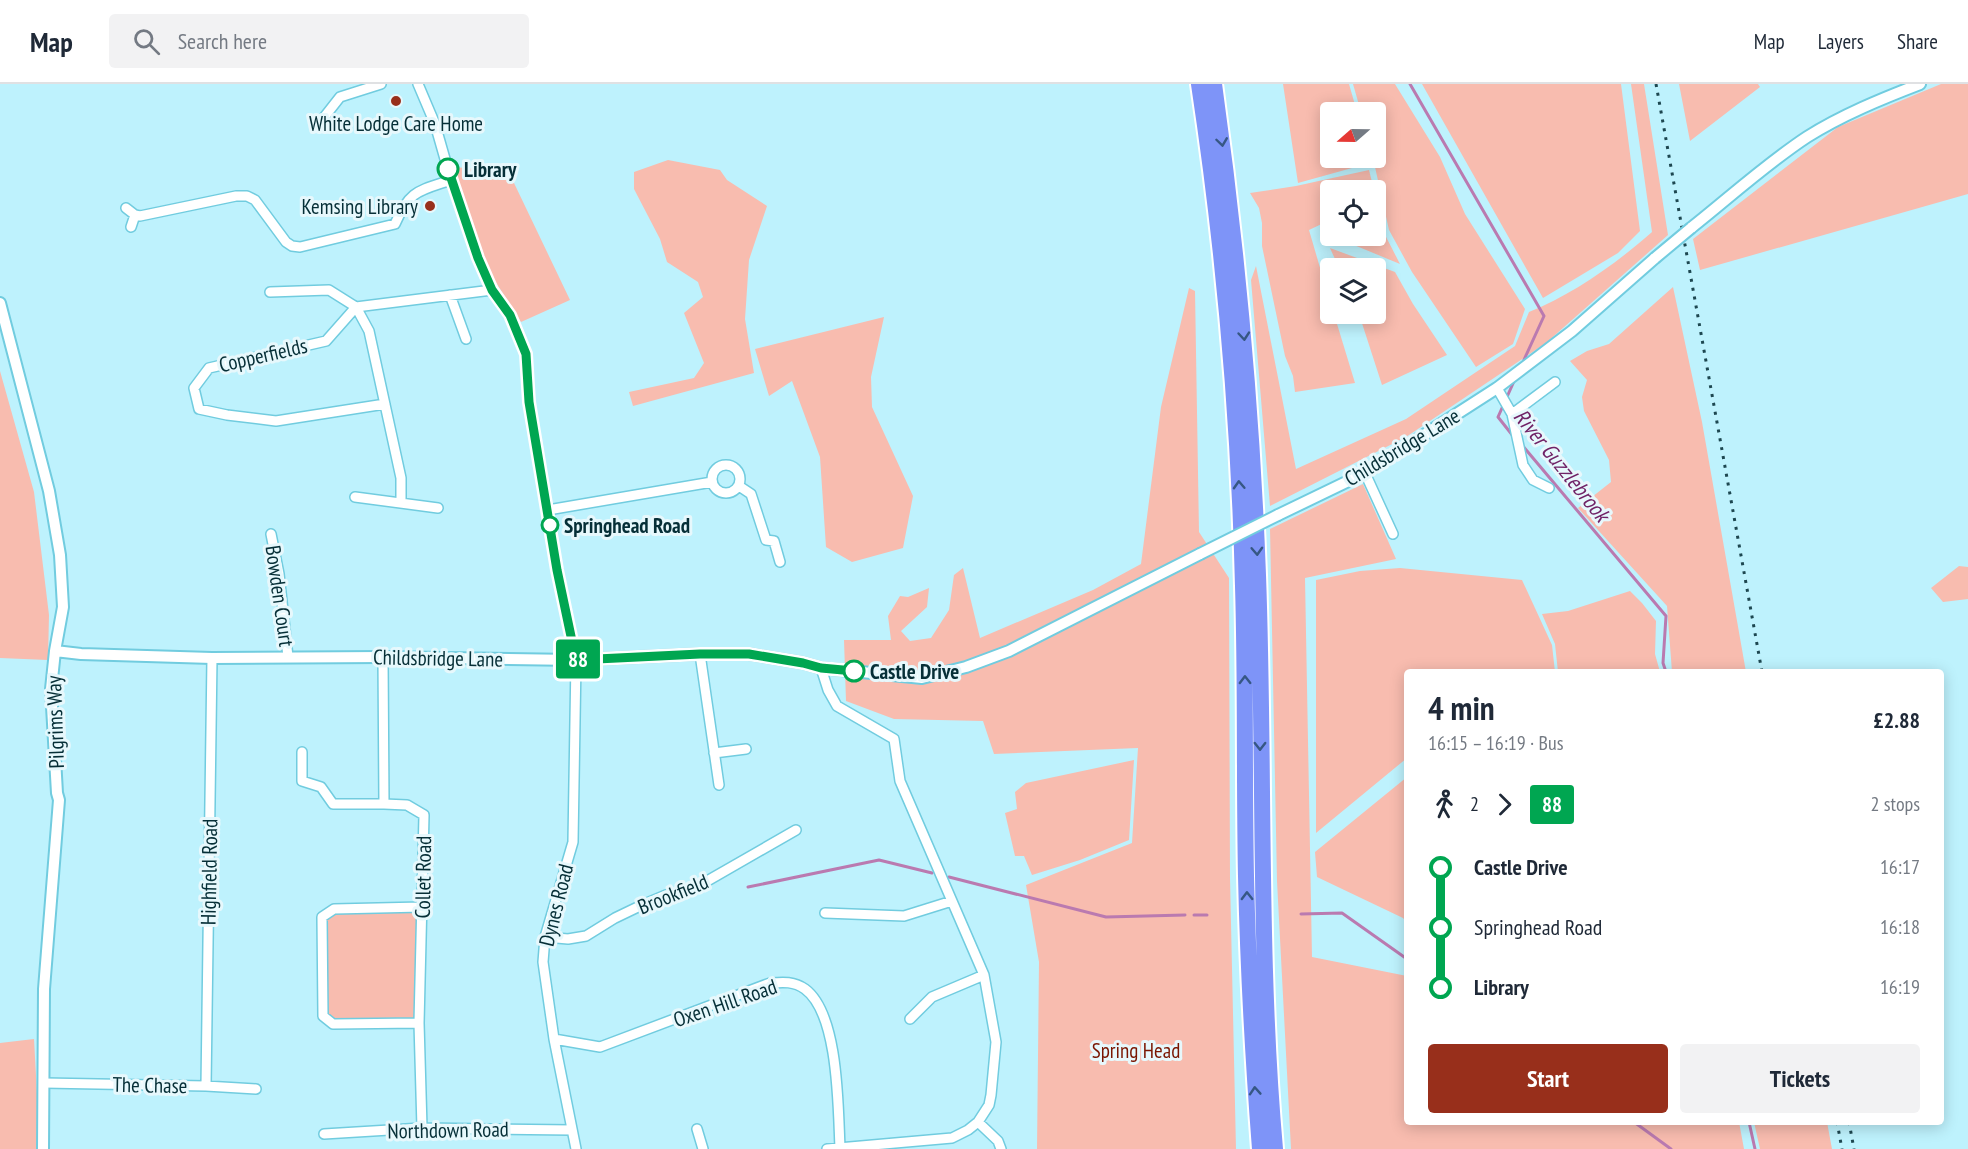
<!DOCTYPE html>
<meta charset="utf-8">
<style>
:root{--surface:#fff;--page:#f2f2f3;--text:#1f2937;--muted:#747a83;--line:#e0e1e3;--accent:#982f1b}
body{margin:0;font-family:"PT Sans Narrow",sans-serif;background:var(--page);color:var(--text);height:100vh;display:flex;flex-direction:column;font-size:22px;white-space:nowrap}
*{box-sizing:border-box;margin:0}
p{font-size:20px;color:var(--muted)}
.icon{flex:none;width:33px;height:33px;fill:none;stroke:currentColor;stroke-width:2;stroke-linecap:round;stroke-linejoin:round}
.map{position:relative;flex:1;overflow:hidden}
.drawer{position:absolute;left:1404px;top:585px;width:540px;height:456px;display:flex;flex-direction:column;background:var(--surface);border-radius:6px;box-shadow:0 3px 15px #0003}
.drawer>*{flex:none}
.badge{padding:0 12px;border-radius:4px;font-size:21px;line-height:39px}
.needle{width:39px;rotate:250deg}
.fabs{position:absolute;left:1320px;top:18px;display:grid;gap:12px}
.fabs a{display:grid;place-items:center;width:66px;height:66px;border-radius:6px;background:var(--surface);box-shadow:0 3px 15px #0003;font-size:30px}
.map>.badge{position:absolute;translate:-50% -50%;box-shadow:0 0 0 3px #fff}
.legs{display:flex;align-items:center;gap:9px;height:66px;padding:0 24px;font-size:20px}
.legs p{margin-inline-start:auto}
.head{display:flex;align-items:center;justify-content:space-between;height:102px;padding:0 24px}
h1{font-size:33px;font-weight:800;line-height:45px}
.action{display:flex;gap:12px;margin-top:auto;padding:12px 24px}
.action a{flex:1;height:69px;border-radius:6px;background:var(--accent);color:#fff;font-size:24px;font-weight:800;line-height:69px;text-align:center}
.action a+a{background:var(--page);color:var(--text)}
ul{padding:0 24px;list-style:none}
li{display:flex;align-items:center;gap:21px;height:60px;font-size:22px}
li i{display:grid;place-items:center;width:9px;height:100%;margin:0 8px;background:currentColor}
li i::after{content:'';width:15px;height:15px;margin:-8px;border:4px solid;border-radius:50%;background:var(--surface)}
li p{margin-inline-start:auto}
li:first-child i{background:linear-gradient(#0000 50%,currentColor 0)}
li:last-child i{background:linear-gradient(currentColor 50%,#0000 0)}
header{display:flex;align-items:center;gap:36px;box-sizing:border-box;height:84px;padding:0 30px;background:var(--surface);border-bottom:2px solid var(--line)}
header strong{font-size:28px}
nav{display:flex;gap:33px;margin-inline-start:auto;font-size:21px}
.search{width:420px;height:54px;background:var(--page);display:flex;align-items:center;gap:15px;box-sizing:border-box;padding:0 21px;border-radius:6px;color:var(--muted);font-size:22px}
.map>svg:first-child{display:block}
.green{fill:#f8bcaf}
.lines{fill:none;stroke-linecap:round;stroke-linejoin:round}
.stream{stroke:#ba7ab0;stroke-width:3}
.minor-casing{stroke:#71ccdf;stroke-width:12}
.tertiary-casing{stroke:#71ccdf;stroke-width:14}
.motorway-casing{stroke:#fff;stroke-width:20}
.minor{stroke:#fff;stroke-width:9}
.tertiary{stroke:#fff;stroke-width:10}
.motorway{stroke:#7e94f8;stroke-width:16}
.rail{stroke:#1d4750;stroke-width:3;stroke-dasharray:3 6;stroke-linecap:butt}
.tertiary-bridge-casing{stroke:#71ccdf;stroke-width:14;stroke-linecap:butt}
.tertiary-bridge{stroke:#fff;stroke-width:10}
.oneway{stroke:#365784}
.line-1-casing{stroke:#fff;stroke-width:14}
.line-1{stroke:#00a651;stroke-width:9}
.poi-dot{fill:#982f1b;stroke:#e7f8fc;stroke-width:2}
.stop-1-dot{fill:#fff;stroke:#00a651;stroke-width:3}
.labels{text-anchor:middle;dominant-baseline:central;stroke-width:6;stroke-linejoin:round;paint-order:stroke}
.poi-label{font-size:21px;fill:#062f37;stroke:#e7f8fc}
.stop-label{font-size:21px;font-weight:bold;fill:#062f37;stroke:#e7f8fc;text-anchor:start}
.street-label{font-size:21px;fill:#062f37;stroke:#e7f8fc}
.park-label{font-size:21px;fill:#7a1602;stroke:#e7f8fc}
.water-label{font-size:22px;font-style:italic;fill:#702367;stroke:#e7f8fc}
</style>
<header>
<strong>Map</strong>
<div class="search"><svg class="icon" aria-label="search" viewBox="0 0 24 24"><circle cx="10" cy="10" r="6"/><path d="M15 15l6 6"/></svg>Search here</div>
<nav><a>Map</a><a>Layers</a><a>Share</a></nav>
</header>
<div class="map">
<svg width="1968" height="1065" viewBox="0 0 1968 1065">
<rect width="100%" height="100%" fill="#bef2fd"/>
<!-- green -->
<path class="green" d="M1283 0H1349L1357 28H1330V74H1369L1370 79 1298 99Z
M1353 0H1395L1440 73 1465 130 1525 225 1513 260 1476 283 1412 188 1389 146 1373 74H1376V28H1361Z
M1422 0H1621L1640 147 1618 169 1543 214Z
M1631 0H1644L1668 151 1546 259 1406 353 1270 422 1251 196 1256 182 1296 385 1406 335 1515 262 1529 228C1572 211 1617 179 1652 148Z
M1679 0H1758L1760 3 1690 57Z
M1941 0H1968V110L1700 186 1693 155 1838 43Z
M668 76 720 86 727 96 767 122 749 176 745 235 754 289 633 322 629 308 694 294 704 279 684 229 703 213 698 198 667 178 660 155 634 105V88Z
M454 83 500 87 514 99 570 216 521 238 488 186Z
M1369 86 1374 106H1330V136L1309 146 1330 218V230H1334L1355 299 1295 308 1293 292 1285 272 1262 162V139L1259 124 1250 109 1296 102Z
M1378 125 1384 149 1400 180 1337 154 1340 152H1376V126Z
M1330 164 1395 188 1413 220 1447 271 1382 301 1359 230H1376V184H1339Z
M1673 203 1702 338 1746 588H1672L1667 522 1578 424 1611 398 1609 376 1584 327 1582 313 1587 296 1570 277 1587 267 1609 260Z
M1189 204 1195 207 1199 448 1229 494 1230 794 1236 1065H1037L1039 878 1026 801 1132 759 1138 664 994 670 983 637 894 635 846 617 844 556H891L888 532 900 512 908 513 929 504 927 523 901 547 910 557 931 554 949 526 954 491 963 484 980 554 1093 506 1141 480 1161 323Z
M884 233 871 293 872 323 913 412 903 464 852 478 826 463 820 373 792 297 769 312 755 265Z
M0 287 34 408 49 531 48 576 0 574Z
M1363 400 1396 475 1305 494 1312 873 1407 892V1038H1739L1744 1065H1291L1277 797 1270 445Z
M1959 482 1968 483V515L1943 518 1931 504Z
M1400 484 1522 496 1552 561 1555 588H1407V674L1316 749V496L1360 487Z
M1630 507 1642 519 1656 537 1655 570 1660 588H1558L1555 560 1542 530 1568 527Z
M1134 676 1129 756 1080 776 1032 791 1024 772H1015L1005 729 1017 725 1015 708 1026 699Z
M1407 693V839L1403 834 1317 793 1315 768Z
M419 827 416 937H334L325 931V834L335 828Z
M34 955 40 1065H0V959Z
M1754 1038H1827L1832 1065H1760Z"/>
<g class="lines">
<!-- stream -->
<path class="stream" d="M1410 0 1544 232 1523 278
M1513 352 1498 333 1515 295
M1522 361 1666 532 1663 579 1666 588
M949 793 1106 833 1185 831
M748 803 879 776 932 789
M1301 830 1342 829 1407 875
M1194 831H1207
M1634 1038 1671 1065
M1749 1038 1755 1065"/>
<defs>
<path id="minor" d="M418 0 435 40 451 96 478 174 492 206 510 232 526 270 529 318 557 486 576 576 573 758 545 853 543 878 554 955 576 1065
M318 41 340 13 381 0
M126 124 135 131 140 132 236 112H247L255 116 286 158 292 162 300 163 395 140C410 106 418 107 451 96
M131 143 135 131
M270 208 329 206 356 223 326 257 209 284 194 304 199 325 227 331 276 337 385 320
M450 211 466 255
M1497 304 1512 330 1523 381 1533 396 1549 404
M1512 330 1555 298
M712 395a14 14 0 1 1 28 0a14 14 0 1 1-28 0Z
M1365 389 1393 450
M739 402 751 410 766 456 774 457 780 478
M355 413 438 424
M401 419V394L369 247 356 223 492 206
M548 426 712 398
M271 450 279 490 288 573
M700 570 719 701
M383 573 384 720 407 721 424 731 419 939 422 1044
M821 584 828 606 837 622 894 655 900 697 984 891 996 958 991 1011 989 1021 978 1038 968 1046 952 1054 827 1065
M302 668V697L321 703 333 720H384
M714 669 746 665
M825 829 904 832 952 817
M545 853 568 855 586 852 615 834 642 821 666 811 688 808 796 746
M910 935 932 913 984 891
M419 939 333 940 323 932 322 833 334 825 422 823
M554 955 600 963 770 899C783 898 794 897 805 905 839 930 838 1024 840 1064
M44 999 206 1002 256 1005
M206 1002 212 574
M978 1038 998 1057 1001 1065
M697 1045 703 1065
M324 1050 422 1044 572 1046"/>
<path id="tertiary" d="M1691 144C1729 114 1766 80 1807 53 1842 31 1881 15 1920 0
M0 219 49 407 60 471 63 523 55 567 51 605 57 709 59 716 44 905 43 1065
M1278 431 1365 389 1497 304 1572 247 1655 174
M55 567 81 570 212 574 383 573 576 576 700 570H749L803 579 821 584 922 594 966 583 1009 567 1200 470"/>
<path id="motorway" d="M1199 0C1224 166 1239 334 1243 502 1246 599 1244 695 1246 792 1248 883 1253 974 1260 1065
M1214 0C1237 163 1252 327 1258 491 1265 683 1258 874 1275 1065"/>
</defs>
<!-- minor casing -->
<use href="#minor" class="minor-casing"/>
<!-- tertiary casing -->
<use href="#tertiary" class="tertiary-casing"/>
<!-- motorway casing -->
<use href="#motorway" class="motorway-casing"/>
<!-- minor -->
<use href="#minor" class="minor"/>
<!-- tertiary -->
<use href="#tertiary" class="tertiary"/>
<!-- motorway -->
<use href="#motorway" class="motorway"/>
<!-- rail -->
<path class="rail" d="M1656 0 1762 588
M1837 1038 1842 1065
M1849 1038 1854 1065"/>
<defs>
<path id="tertiary-bridge" d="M1655 174 1691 144
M1200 470 1278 431"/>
</defs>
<!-- tertiary-bridge casing -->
<use href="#tertiary-bridge" class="tertiary-bridge-casing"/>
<!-- tertiary-bridge -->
<use href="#tertiary-bridge" class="tertiary-bridge"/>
</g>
<!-- one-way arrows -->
<defs><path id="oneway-chevron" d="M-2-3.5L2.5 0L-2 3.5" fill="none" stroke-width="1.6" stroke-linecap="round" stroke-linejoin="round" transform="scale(1.5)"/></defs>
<g class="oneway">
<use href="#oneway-chevron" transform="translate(1222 58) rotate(82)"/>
<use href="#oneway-chevron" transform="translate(1244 252) rotate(85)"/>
<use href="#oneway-chevron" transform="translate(1239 401) rotate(-93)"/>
<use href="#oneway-chevron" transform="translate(1257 467) rotate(87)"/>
<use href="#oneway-chevron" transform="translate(1245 596) rotate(-91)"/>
<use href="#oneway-chevron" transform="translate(1260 662) rotate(90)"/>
<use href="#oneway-chevron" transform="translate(1247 812) rotate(-91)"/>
<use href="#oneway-chevron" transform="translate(1255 1007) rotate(-94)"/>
</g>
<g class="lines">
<defs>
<path id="line-1" d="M448 85 478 174 492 206 510 231 526 270 529 318 557 486 576 576 700 570H749L803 579 821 584 854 587"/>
</defs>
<!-- line-1 casing -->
<use href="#line-1" class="line-1-casing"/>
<!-- line-1 -->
<use href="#line-1" class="line-1"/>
</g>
<!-- markers -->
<g class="poi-dot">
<circle cx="396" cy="17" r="6"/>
<circle cx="430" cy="122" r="6"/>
</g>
<g class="stop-1-dot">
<circle cx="448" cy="85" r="10"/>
<circle cx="550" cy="441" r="8"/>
<circle cx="854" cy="587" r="10"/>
</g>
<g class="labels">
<!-- poi labels -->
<g class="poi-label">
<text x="396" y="39">White Lodge Care Home</text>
<text x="418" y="122" text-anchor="end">Kemsing Library</text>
</g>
<!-- stop labels -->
<g class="stop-label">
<text x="464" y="85">Library</text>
<text x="564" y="441">Springhead Road</text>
<text x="870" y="587">Castle Drive</text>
</g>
<!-- street labels -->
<g class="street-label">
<text transform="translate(263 271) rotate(-13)">Copperfields</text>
<text transform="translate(1402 363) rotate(-31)">Childsbridge Lane</text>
<text transform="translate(280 512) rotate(82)">Bowden Court</text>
<text transform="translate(438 574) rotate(1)">Childsbridge Lane</text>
<text transform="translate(55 638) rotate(-92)">Pilgrims Way</text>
<text transform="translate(209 788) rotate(-89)">Highfield Road</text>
<text transform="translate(423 793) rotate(-89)">Collet Road</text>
<text transform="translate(673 810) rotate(-22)">Brookfield</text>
<text transform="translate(556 821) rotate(-76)">Dynes Road</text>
<text transform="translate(725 919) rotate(-19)">Oxen Hill Road</text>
<text transform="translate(150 1001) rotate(1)">The Chase</text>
<text transform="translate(448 1046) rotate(-1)">Northdown Road</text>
</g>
<!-- park labels -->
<g class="park-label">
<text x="1136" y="966">Spring Head</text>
</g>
<!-- water labels -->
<g class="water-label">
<text transform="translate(1562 381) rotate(51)">River Guzzlebrook</text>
</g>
</g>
</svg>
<div class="fabs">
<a><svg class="needle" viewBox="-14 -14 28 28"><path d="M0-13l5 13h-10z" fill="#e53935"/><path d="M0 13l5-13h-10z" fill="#747a83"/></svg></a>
<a><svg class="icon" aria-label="locate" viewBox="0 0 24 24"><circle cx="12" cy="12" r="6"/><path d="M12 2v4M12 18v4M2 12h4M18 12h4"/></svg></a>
<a><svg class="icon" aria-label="layers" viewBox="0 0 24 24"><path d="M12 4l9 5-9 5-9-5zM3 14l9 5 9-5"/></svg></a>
</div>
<b class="badge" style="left:578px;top:575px;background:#00a651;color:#fff">88</b>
<section class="drawer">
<div class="head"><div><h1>4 min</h1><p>16:15 – 16:19 · Bus</p></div><b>£2.88</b></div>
<div class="legs"><svg class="icon" aria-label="walk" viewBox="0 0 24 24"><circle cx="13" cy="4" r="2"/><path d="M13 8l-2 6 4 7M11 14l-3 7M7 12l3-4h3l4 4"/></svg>2<svg class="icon" aria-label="forward" viewBox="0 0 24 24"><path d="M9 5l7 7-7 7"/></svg><b class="badge" style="background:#00a651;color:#fff">88</b><p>2 stops</p></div>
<ul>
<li><i style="color:#00a651"></i><b>Castle Drive</b><p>16:17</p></li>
<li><i style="color:#00a651"></i><span>Springhead Road</span><p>16:18</p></li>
<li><i style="color:#00a651"></i><b>Library</b><p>16:19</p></li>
</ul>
<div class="action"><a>Start</a><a>Tickets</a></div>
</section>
</div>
